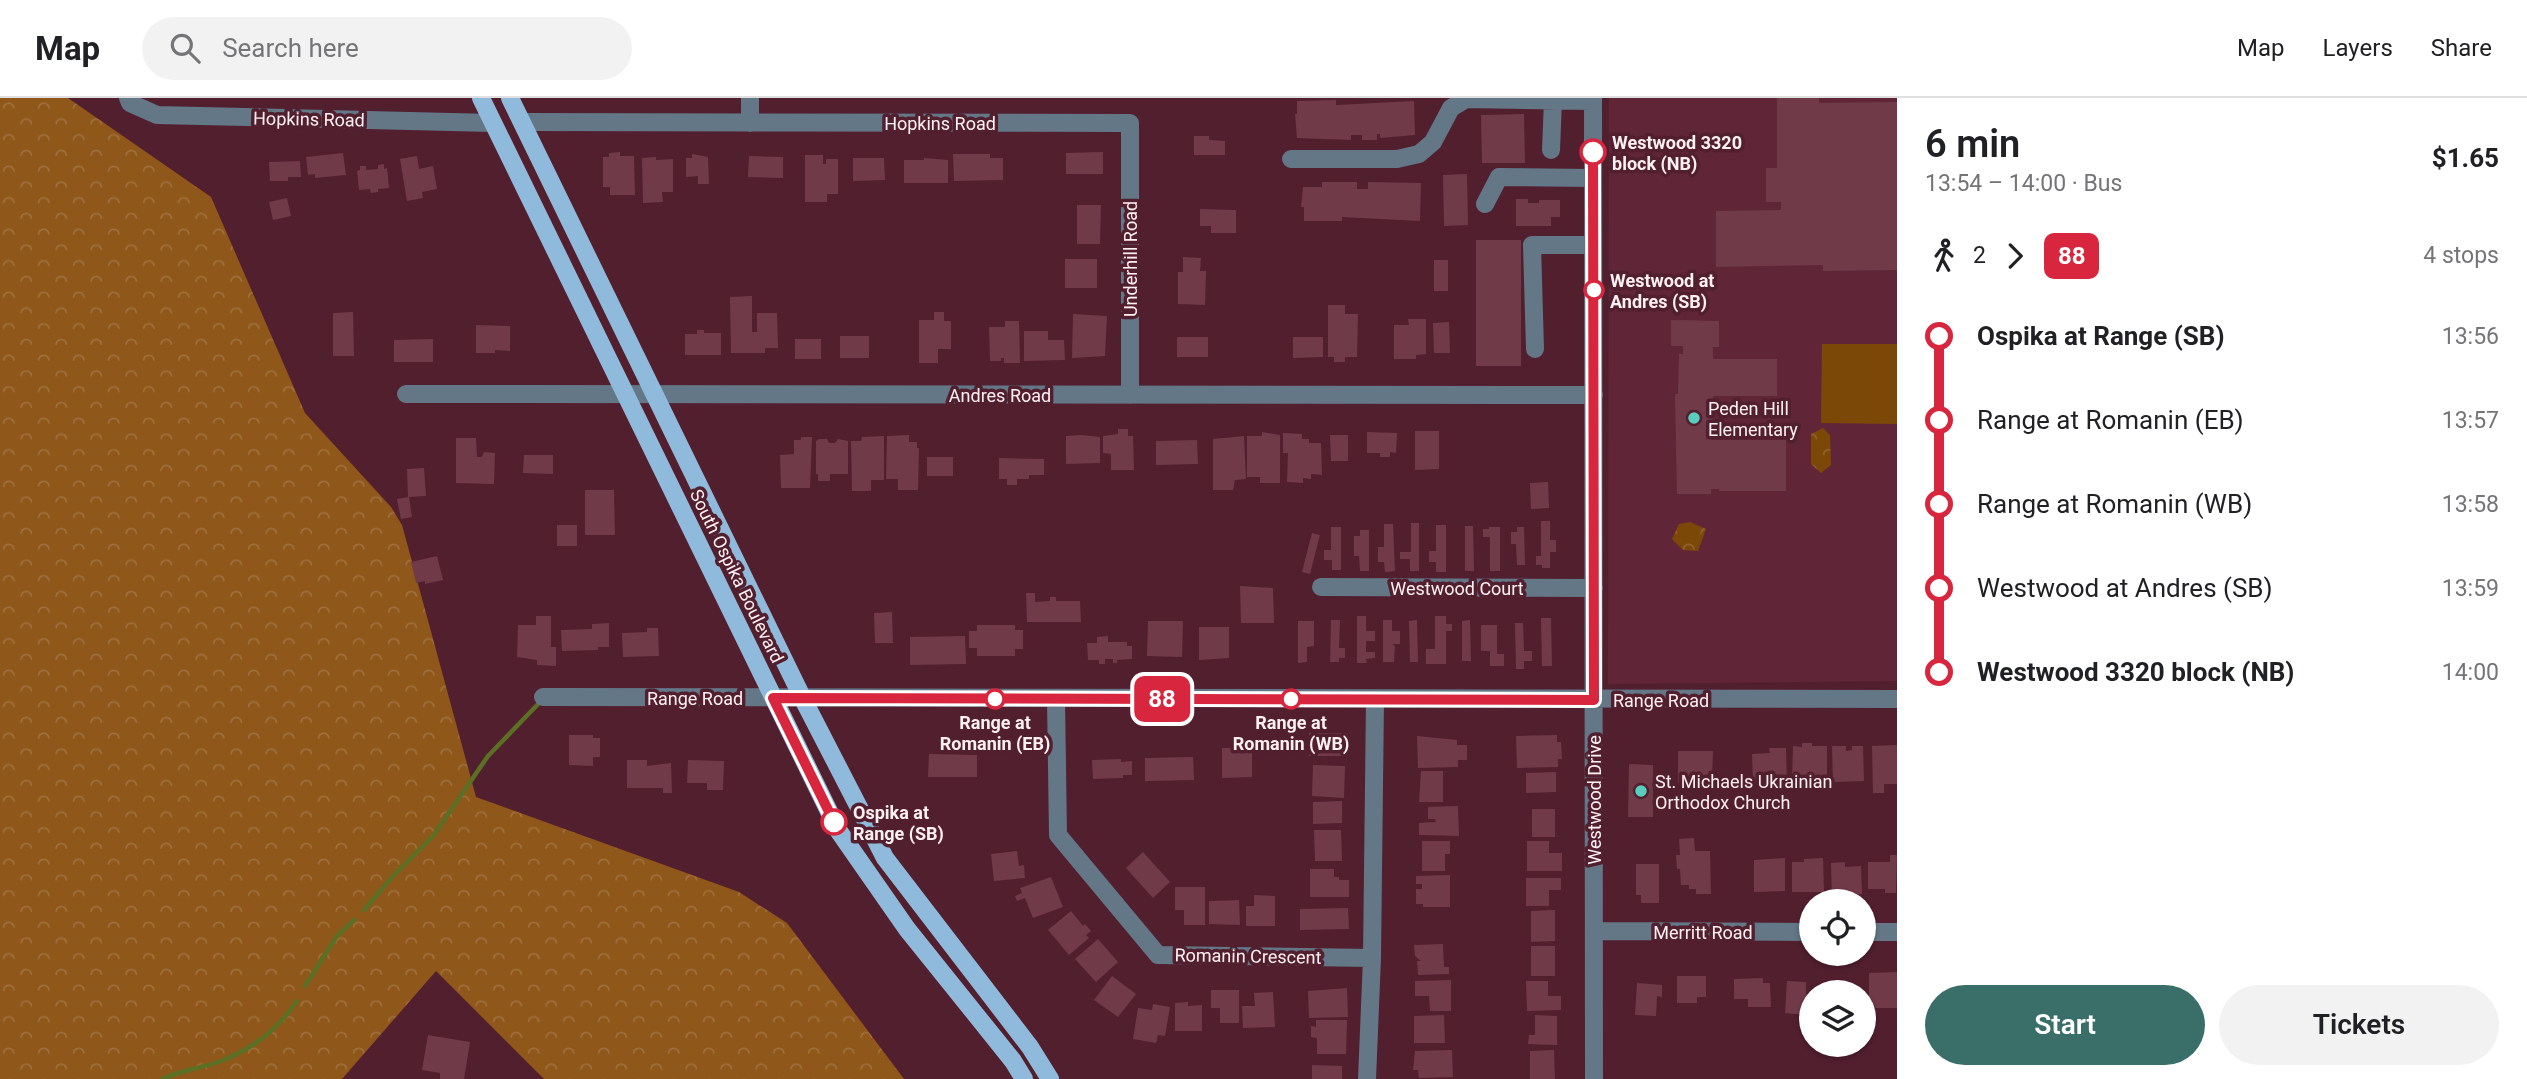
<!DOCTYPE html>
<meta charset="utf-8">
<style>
:root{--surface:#fff;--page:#f2f2f2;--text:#202124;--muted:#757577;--line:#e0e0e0;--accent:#3a6f69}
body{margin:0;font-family:Roboto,sans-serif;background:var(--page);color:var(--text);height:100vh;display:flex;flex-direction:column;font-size:26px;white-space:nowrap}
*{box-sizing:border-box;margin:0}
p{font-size:23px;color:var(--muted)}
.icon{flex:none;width:38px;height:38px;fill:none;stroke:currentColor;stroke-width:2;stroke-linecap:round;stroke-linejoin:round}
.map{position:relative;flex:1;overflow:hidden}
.sheet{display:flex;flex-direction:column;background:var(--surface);width:630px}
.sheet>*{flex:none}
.badge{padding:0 14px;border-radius:10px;font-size:24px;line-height:46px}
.controls{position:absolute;left:1799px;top:791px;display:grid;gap:14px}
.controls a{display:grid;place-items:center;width:77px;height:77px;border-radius:50%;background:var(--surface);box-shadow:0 2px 5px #0004;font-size:35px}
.map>.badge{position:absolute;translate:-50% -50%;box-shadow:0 0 0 4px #fff}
.legs{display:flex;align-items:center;gap:10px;height:77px;padding:0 28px;font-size:23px}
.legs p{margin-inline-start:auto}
.head{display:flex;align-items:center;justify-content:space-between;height:119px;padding:0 28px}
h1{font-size:38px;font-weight:600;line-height:52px}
.cta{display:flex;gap:14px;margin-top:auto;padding:14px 28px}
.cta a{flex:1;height:80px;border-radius:42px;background:var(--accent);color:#fff;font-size:28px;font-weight:600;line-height:80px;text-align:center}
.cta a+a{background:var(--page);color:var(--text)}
ul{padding:0 28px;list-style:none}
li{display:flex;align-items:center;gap:24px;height:84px;font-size:26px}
li i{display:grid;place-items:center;width:10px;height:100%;margin:0 9px;background:currentColor}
li i::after{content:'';width:18px;height:18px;margin:-9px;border:5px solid;border-radius:50%;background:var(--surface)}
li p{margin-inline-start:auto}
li:first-child i{background:linear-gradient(#0000 50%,currentColor 0)}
li:last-child i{background:linear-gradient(currentColor 50%,#0000 0)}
header{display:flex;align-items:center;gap:42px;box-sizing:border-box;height:98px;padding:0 35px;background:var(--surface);border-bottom:2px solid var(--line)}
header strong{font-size:33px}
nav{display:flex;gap:38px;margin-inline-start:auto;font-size:24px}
.search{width:490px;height:63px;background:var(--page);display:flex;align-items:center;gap:18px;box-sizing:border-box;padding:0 24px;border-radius:38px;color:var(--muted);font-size:26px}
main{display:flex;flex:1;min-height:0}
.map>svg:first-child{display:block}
.built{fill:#602638}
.forest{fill:url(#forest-crowns)}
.park{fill:url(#park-crowns)}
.pitch{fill:#7c4808}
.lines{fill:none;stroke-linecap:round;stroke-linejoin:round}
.stream{stroke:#5b7024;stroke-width:4.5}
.building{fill:#703a49}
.minor{stroke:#637787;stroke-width:18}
.major{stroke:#90badb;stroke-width:18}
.line-1-casing{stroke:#fff;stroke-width:16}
.line-1{stroke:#d7263d;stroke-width:10}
.stop-1-dot{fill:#fff;stroke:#d7263d;stroke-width:3.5}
.poi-dot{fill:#59cebe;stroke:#521f2f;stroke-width:2.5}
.labels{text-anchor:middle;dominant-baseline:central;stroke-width:7;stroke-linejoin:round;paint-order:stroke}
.street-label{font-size:18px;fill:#fef0f3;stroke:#521f2f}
.stop-label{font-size:18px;font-weight:bold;fill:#fef0f3;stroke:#521f2f;text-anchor:start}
.poi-label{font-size:18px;fill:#fef0f3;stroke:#521f2f;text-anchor:start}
</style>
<header>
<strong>Map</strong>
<div class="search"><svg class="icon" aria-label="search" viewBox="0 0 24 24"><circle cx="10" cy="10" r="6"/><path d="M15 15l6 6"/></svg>Search here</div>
<nav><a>Map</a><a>Layers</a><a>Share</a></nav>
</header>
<main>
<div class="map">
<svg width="1897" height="981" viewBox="0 0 1897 981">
<defs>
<pattern id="forest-crowns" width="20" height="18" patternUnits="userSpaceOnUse" patternTransform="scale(1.75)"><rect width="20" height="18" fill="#8f571a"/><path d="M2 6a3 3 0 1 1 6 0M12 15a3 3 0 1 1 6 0" fill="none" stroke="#a06f3c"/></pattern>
<pattern id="park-crowns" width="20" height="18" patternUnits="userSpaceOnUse" patternTransform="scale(1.75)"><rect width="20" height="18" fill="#7c4808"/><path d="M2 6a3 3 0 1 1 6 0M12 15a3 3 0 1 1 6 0" fill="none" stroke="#90632c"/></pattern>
</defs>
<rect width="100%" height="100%" fill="#521f2f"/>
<!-- built -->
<path class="built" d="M1609 0H1897V583L1608 586Z"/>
<!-- forest -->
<path class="forest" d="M0 0H68L211 99 305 315 391 409 402 427 476 699 739 794 787 825 904 981H544L436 873 342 981H0Z"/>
<!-- park -->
<path class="park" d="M1823 330 1830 337 1831 367 1821 375 1811 366V336Z
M1690 424 1706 431 1698 453 1683 452 1672 441 1679 426Z"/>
<!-- pitch -->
<path class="pitch" d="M1822 246H1897V326L1821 325Z"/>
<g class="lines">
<!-- stream -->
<path class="stream" d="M364 812 392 779 433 738 488 658 542 602
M305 888 337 838 354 822
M163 981C181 972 202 970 221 963 253 951 278 931 297 903"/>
</g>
<!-- building -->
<path class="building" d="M1777 0H1819V5L1897 4V172L1823 173V167L1716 169V113L1781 112V104H1766V70H1777Z
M1336 2V7L1414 3 1415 37 1380 40V36H1377V42H1362V37H1351V42L1297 40 1295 16H1297V3Z
M1524 16 1525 65H1482L1481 17Z
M1194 38H1209V42L1225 43V57H1194Z
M620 54V58H634L635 97H610V89H603V59H609V55Z
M1103 54V76H1066V55Z
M343 55 346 77 315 80V76L308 77 306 59Z
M692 56 708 59 709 86H698V78L686 79V60H692Z
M953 56H990V60H1003V82L954 83Z
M805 57H823V66H826V61H838V96H827V104H805Z
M417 58 419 71 433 68 437 91 422 94 423 100 407 103 400 61Z
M749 58 783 59V80L748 79Z
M656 59V62L673 61V94H662L663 104 643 105 642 60Z
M853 60H884L885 82 853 83Z
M924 60 948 62V85H904V62H924Z
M300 63 301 79H288V83H270L269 64Z
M384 66V71L387 70 389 90 378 91V94L371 95 370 91 359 92 357 73 360 72V68H366V72L378 71V67Z
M1467 76 1468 127 1444 128 1443 77Z
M1322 84H1357V91H1368V84L1421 85 1420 123 1342 119V123H1304V109H1301L1303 89H1322Z
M287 100 291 118 273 122 269 104Z
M1516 101H1528V105H1539V102H1560V119H1551V128H1516Z
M1077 107H1101L1100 146H1077Z
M1200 111 1236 112V135H1211V128H1200Z
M1476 142H1521V268H1476Z
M1183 159 1201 160 1200 173H1206L1205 207 1178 206V174H1183Z
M1065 161H1097V190H1065Z
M1434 162H1448V193H1434Z
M752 198V234H757V215H777L778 250H765V255H731L730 199Z
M1328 207H1345V216H1358L1357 259H1345V264H1334V259H1328Z
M353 214 354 258H333V215Z
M934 214H944V223H951V251H938V265H919V222H934Z
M1073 216 1107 218 1105 258 1072 260Z
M1408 221H1426V256L1416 257V261H1394V227H1409Z
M1671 222 1719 223V249H1713V261H1777V298H1713L1712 342H1786V393H1719V391H1711V396H1677L1675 296H1678L1679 256H1683V248H1671Z
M1005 223H1019L1020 265H1004V260H1001V263H990L989 229H1005Z
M1449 224 1450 255H1434L1433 225Z
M476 227 510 228V253L495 252V255H476Z
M697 232H704V235H721V257H685V236H697Z
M1024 233H1048V242H1064L1065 262 1024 263Z
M840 238H869V260H840Z
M1177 239H1208V259H1177Z
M1293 239H1323V259L1293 260Z
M433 241V264H394V242Z
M795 241H821V261H795Z
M1118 331H1128V338H1133L1134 372H1111V356L1103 355V338L1118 336Z
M1415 333H1439V371L1415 372Z
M1262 334 1280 337V385H1260V379H1247V338H1262Z
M1367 334 1397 335 1396 355 1390 354V359H1380V355H1367Z
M1283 335 1302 336V341H1309V345H1321L1322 377 1311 376V381L1303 380V385L1287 384 1288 355H1283Z
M909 337V344H917V350H919L918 392H898V381H886L887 338Z
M1081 337 1100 339V365L1066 366V338Z
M1330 337H1348V363H1331Z
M884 338V382H871V393H852L851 343H861L862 339Z
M1244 338 1246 381 1235 382 1233 392H1213V341Z
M801 339H812L810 390H781L780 357 794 356V342H801Z
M456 340H476L477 359H482L484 354 495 355 494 386 456 385Z
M819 341H827L829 345H835L838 341 848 343V376H830V383H818V376H816V343Z
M1197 342 1198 366 1156 367V343Z
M524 357H553V376L523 375Z
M927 359H953V378H927Z
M999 360 1044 361V377H1029V381H1017V387H1007V381H999Z
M424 370 426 398 408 399 407 371Z
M1548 384 1549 410 1531 411 1530 385Z
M585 392H614L615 437H585Z
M409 399 412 419 401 421 397 401Z
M1541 423H1550V442H1556V454H1550V470H1542V467H1536V458H1541Z
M1411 425H1419V473H1410V461H1400V454H1411Z
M1384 426H1393L1395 473 1385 474 1384 464H1378V449H1384Z
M557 427H577V448H557Z
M1436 427H1446V474H1436V464H1429V453H1436Z
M1465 428H1473L1474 473H1465Z
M1331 429H1341V472H1332V462H1324V452H1331Z
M1489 429H1500V473H1490V439H1483V431H1489Z
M1517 429H1524L1525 467H1517L1516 446H1511V434H1517Z
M1360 432H1369V473H1360L1359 458H1354V438H1360Z
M1312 435 1320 437 1310 476 1302 474Z
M437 458 443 482 425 486V483L416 485 411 464Z
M1240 488 1273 490 1274 525H1241Z
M1026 495H1035V504L1050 503V499H1056V503H1080L1081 524H1027Z
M892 514 893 545H875L874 515Z
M536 518H551V549H556V568L537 567V562L517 559 518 527H536Z
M1357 518H1366V533H1375V543H1366V554H1375V560L1366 561 1367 565H1357Z
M1435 518H1446V526H1452V533H1446V566H1426V551H1435Z
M1541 520H1551L1552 568H1542Z
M1331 522H1340L1339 550H1345V560H1339V564H1330Z
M1383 522H1392V533H1400V546H1392L1395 548 1394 564H1383Z
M1417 522 1418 564H1410L1409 523Z
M1470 522 1471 563H1462V523Z
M1148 523H1183L1182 559 1147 558Z
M1298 523H1314V548L1307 549V564L1298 565Z
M609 525V549H598V552L562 553 561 532 592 531V526Z
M1515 525H1523L1524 553H1532V563H1524V571H1516Z
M977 527H1015V532H1023V551H1015V558H977V550H969V533H977Z
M1481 527H1497V556H1504V568H1490V553H1481Z
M1199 529H1229V560L1199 562Z
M647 530H658L659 558 623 559 622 535 647 534Z
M965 538 966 566 910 567V539Z
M1108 538V544H1127V548H1132V561L1117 562V565H1113V561H1105V566H1099V562H1088L1087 545H1097V539Z
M1309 635H1348V658H1309Z
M569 637H593V640H600V659H593V668L569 667Z
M1557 637V644H1561L1562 661H1558V669L1517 670 1516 638Z
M1417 638 1457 642V647H1467V662H1458V669L1418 670Z
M1802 645H1812V648H1827V679H1805V684H1792L1793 648 1802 649Z
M1241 646H1252V679L1222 680V650H1241Z
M1897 647V686H1884V695H1873L1872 648Z
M1832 648H1846V653L1852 652V648H1863L1864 683 1833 684Z
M1769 650H1786L1787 685 1753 686 1752 656 1770 655Z
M1678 653H1713L1712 681H1704L1703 688 1678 685Z
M929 656 977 657V679H928Z
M1193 659 1194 682 1145 683V660Z
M1121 661V664L1132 663V677H1123V680L1093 681 1092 662Z
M627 662H647V668L671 665 672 695H663V690H627Z
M688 662 724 663 723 692H707V685H687Z
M1629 666 1653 667V719H1628Z
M1313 667 1345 668 1344 700 1312 698Z
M1421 673H1443V704H1419Z
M1556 674V694L1526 695V675Z
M1342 703V725L1313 726V704Z
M1458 708 1459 738 1419 737V725L1436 724 1435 721H1428V709Z
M1532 711H1555V739H1532Z
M1314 732H1341L1342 763H1315Z
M1694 740 1695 753H1710L1711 796H1696V791H1689V787H1681L1680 771H1677L1676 757H1680L1679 741Z
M1422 743H1450V756H1445V773H1422Z
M1527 743H1549V755H1562V773H1527Z
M1017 753 1019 768 1024 767 1025 780 994 783 991 756Z
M1143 754 1170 784 1153 800 1126 770Z
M1890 757H1897L1896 795H1885V791H1868V764H1890Z
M1785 760V793L1754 794V762Z
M1823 760 1824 794H1792V764H1804V761Z
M1845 764V769L1861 768 1862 796 1832 800 1831 765Z
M1636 766H1659V805H1641V797H1636Z
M1310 771H1334V779H1339V782H1349V799H1310Z
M1450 777V809H1423V806H1416V791H1422V786H1416V778Z
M1051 779 1063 809 1033 820 1025 800 1017 803 1015 798 1022 795 1020 790Z
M1526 780H1561V792H1549V808H1526Z
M1175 789H1205V827H1184V812H1175Z
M1254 797 1275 798V828H1246V808H1254Z
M1239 802 1240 827 1209 826V803Z
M1348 810 1349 831 1300 832V811Z
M1555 812V843L1531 844V813Z
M1071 813 1083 828 1085 826 1091 833 1086 837 1089 840 1069 857 1048 832Z
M1098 841 1118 864 1096 884 1075 861Z
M1443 846 1444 869H1449V876L1418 877 1417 863H1421L1415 858 1414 847Z
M1531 848H1555V878H1531Z
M1897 874V910H1869V875Z
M1112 878 1136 896 1118 919 1094 902Z
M1677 878H1706V899H1697V905H1677Z
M1763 880V885H1770L1771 909H1748V901H1734V881Z
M1451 882V913H1430L1429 898H1415V883Z
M1526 883H1548V898H1561V912L1527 913Z
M1787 883 1806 884V896L1811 897V904H1808L1807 917 1785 915Z
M1637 885 1662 887V899L1657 898 1656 918 1635 917Z
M1824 887H1847V894H1824Z
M1347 890 1348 919 1309 920 1308 893Z
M1211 892H1239V925H1220V910H1211Z
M1273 894 1275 929 1243 930 1242 908H1255L1254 895Z
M1188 904V908L1202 907V933H1175V905Z
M1153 906 1170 909 1165 938 1158 937 1156 945 1133 941 1138 910 1152 912Z
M1444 917 1445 945H1414V918Z
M1535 917 1557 918V947L1528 946 1529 937H1535Z
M1316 922H1347L1346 956H1317V940L1311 939V928L1316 929Z
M428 937 470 944 464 981H440V975L422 972Z
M1452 952 1453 979 1419 980 1418 972H1413L1415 953Z
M1554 952 1555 981H1530V953Z
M1312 967 1342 968V981H1312Z"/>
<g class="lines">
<!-- minor -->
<path class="minor" d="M128 0 130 5 157 17 492 25
M1593 0 1594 981
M522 24 1130 25V297
M750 25V0
M1551 52 1553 2
M1291 61H1397L1419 56 1433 44 1451 10 1466 1 1593 3
M1485 106 1499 79 1593 80
M1535 251 1532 147H1593
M406 296 1594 297
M1321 489 1594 490
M543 599 1897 601
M1056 601 1058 737 1158 857 1372 860
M1594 833 1811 834
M1864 834H1897
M1367 981 1372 860 1375 601"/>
<!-- major -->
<path class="major" d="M481 0 838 732 907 831 1013 963 1024 981
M510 0 803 601 885 760 1030 949 1050 981"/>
</g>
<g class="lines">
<defs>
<path id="line-1" d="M834 724 773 600 1594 602 1593 54"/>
</defs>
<!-- line-1 casing -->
<use href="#line-1" class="line-1-casing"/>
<!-- line-1 -->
<use href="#line-1" class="line-1"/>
</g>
<!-- markers -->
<g class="stop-1-dot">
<circle cx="1593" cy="54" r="12"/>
<circle cx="1594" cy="192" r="9"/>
<circle cx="995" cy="601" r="9"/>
<circle cx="1291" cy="601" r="9"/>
<circle cx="834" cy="724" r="12"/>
</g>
<g class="poi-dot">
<circle cx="1694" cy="320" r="7"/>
<circle cx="1641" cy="693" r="7"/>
</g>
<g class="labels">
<!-- street labels -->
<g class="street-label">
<text transform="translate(309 21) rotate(1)">Hopkins Road</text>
<text x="940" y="25">Hopkins Road</text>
<text transform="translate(1130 161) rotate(-90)">Underhill Road</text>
<text x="1000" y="297">Andres Road</text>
<text transform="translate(737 478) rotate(64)">South Ospika Boulevard</text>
<text x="1457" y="490">Westwood Court</text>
<text x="695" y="600">Range Road</text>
<text x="1661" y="602">Range Road</text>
<text transform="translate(1594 702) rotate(-90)">Westwood Drive</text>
<text x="1703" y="834">Merritt Road</text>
<text transform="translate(1248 858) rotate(1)">Romanin Crescent</text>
</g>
<!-- stop labels -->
<g class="stop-label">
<text x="1612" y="44">Westwood 3320<tspan x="1612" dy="21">block (NB)</tspan></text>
<text x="1610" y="182">Westwood at<tspan x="1610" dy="21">Andres (SB)</tspan></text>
<text x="995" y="624" text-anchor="middle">Range at<tspan x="995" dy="21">Romanin (EB)</tspan></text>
<text x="1291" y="624" text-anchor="middle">Range at<tspan x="1291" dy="21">Romanin (WB)</tspan></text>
<text x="853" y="714">Ospika at<tspan x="853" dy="21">Range (SB)</tspan></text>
</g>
<!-- poi labels -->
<g class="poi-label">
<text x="1708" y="310">Peden Hill<tspan x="1708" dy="21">Elementary</tspan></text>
<text x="1655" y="683">St. Michaels Ukrainian<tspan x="1655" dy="21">Orthodox Church</tspan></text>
</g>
</g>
</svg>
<div class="controls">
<a><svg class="icon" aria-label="locate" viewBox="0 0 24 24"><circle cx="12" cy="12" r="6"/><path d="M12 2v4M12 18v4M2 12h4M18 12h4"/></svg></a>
<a><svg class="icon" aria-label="layers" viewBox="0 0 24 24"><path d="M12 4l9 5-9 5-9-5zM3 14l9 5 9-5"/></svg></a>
</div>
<b class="badge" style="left:1162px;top:601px;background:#d7263d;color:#fff">88</b>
</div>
<section class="sheet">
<div class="head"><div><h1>6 min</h1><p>13:54 – 14:00 · Bus</p></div><b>$1.65</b></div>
<div class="legs"><svg class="icon" aria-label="walk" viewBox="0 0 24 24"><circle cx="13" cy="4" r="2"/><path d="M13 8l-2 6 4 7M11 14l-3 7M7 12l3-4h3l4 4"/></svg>2<svg class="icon" aria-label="forward" viewBox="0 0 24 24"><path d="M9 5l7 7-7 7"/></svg><b class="badge" style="background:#d7263d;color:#fff">88</b><p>4 stops</p></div>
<ul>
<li><i style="color:#d7263d"></i><b>Ospika at Range (SB)</b><p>13:56</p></li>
<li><i style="color:#d7263d"></i><span>Range at Romanin (EB)</span><p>13:57</p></li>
<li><i style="color:#d7263d"></i><span>Range at Romanin (WB)</span><p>13:58</p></li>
<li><i style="color:#d7263d"></i><span>Westwood at Andres (SB)</span><p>13:59</p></li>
<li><i style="color:#d7263d"></i><b>Westwood 3320 block (NB)</b><p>14:00</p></li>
</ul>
<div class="cta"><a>Start</a><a>Tickets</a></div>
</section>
</main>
